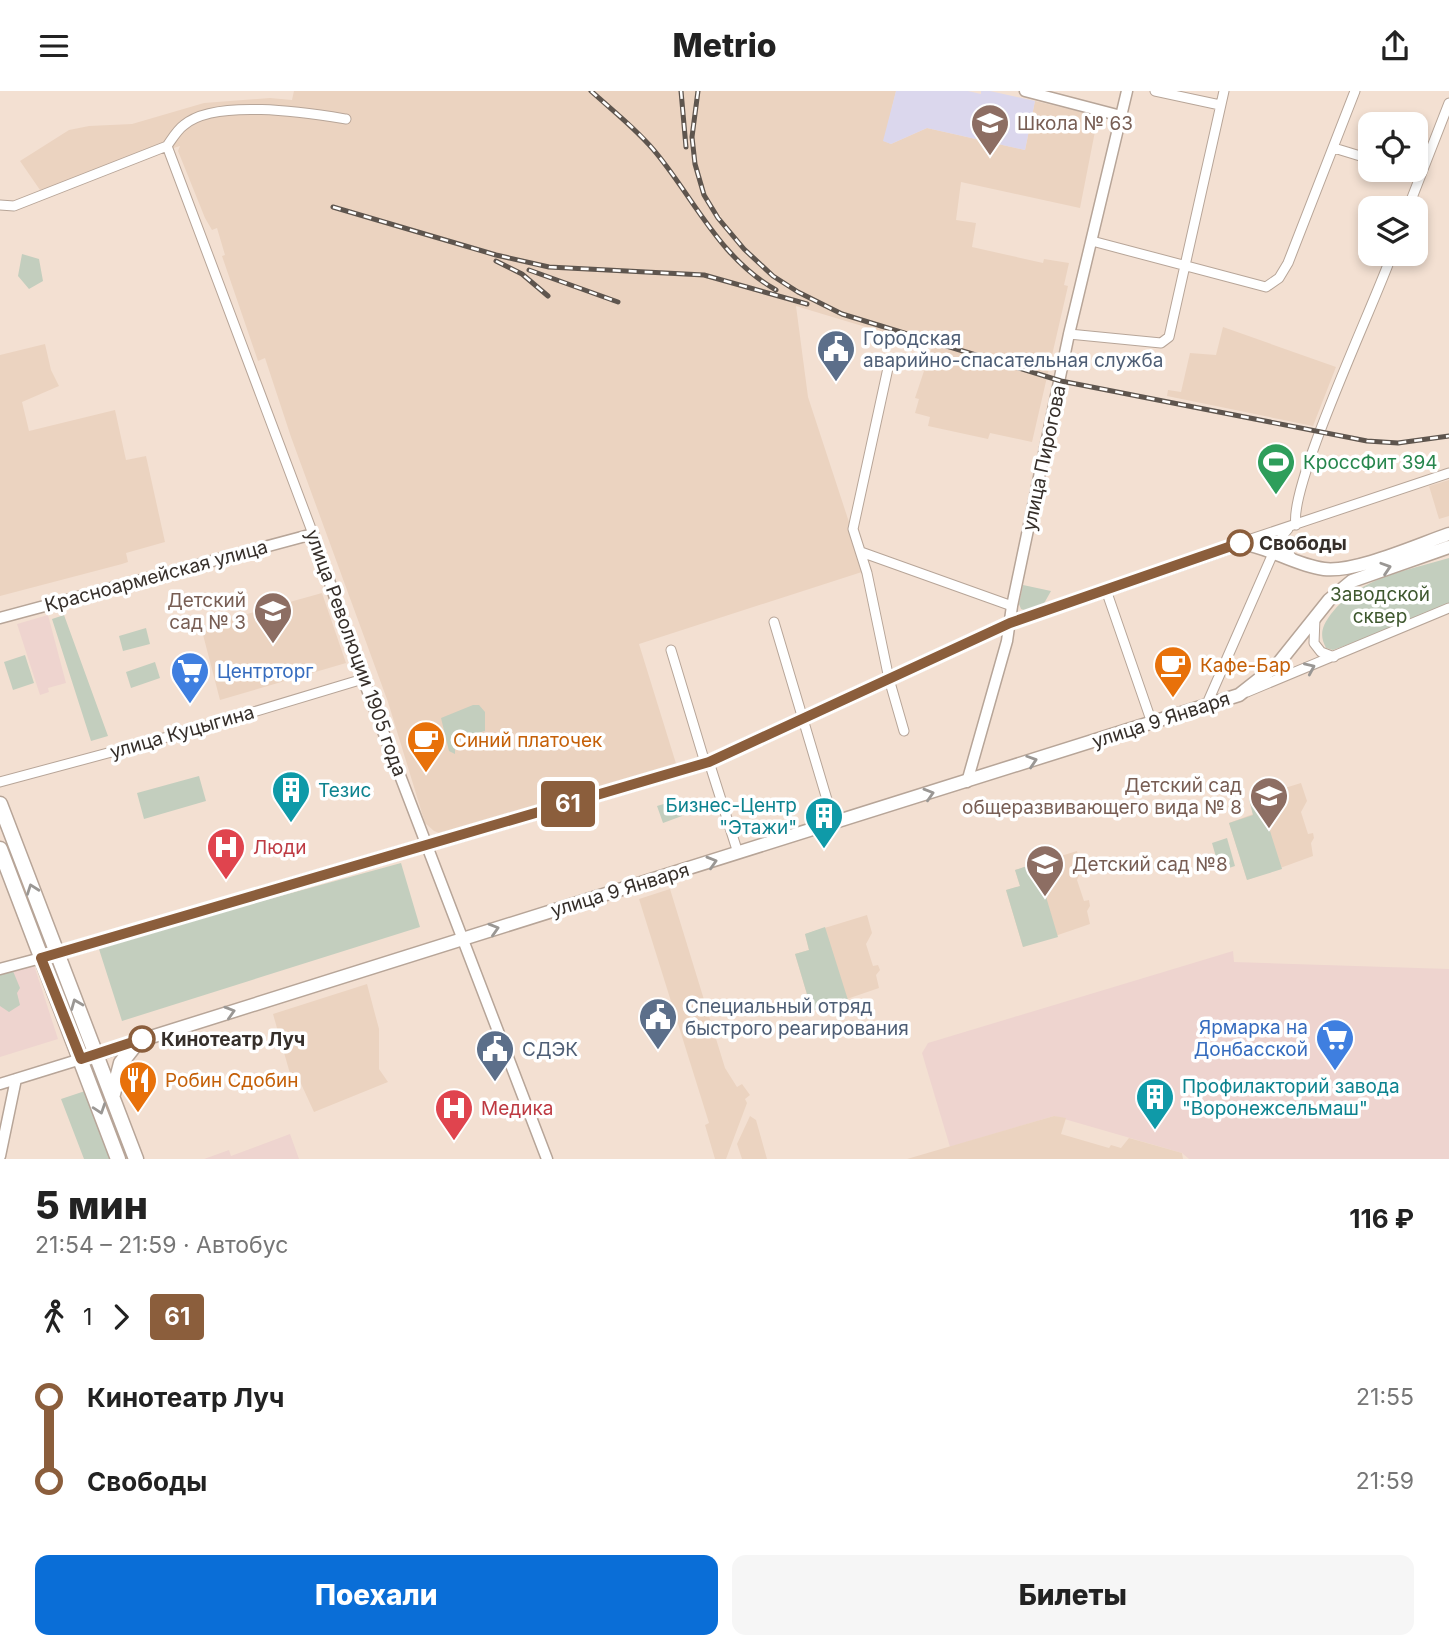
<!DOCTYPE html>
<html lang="ru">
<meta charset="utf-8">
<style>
:root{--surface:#fff;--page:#f6f6f6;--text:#222;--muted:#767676;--accent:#0a6ed7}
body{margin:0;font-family:Inter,sans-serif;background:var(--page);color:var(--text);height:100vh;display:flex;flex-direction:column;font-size:26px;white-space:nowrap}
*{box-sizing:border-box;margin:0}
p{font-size:23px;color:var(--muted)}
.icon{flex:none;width:38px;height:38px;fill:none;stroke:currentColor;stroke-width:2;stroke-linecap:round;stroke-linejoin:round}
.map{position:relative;height:1068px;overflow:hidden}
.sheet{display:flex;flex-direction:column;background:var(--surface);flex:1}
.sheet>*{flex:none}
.badge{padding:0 14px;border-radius:5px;font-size:24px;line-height:46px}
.buttons{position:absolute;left:1358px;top:21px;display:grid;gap:14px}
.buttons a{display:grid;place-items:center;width:70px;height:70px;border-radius:14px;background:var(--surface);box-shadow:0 4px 10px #0003;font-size:35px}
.map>.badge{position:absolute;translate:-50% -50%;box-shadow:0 0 0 4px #fff}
.legs{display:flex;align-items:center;gap:10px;height:77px;padding:0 35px;font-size:23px}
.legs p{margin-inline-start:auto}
.head{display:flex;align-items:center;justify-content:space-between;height:119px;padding:0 35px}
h1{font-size:38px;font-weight:800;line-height:52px}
.action{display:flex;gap:14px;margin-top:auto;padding:14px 35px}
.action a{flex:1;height:80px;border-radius:14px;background:var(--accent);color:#fff;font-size:28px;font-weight:800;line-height:80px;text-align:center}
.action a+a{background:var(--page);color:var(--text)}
ul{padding:0 35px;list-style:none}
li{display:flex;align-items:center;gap:24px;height:84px;font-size:26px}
li i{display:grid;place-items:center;width:10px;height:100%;margin:0 9px;background:currentColor}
li i::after{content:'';width:18px;height:18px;margin:-9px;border:5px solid;border-radius:50%;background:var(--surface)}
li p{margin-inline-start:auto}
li:first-child i{background:linear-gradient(#0000 50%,currentColor 0)}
li:last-child i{background:linear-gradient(currentColor 50%,#0000 0)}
header{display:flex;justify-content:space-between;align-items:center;height:91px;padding:0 35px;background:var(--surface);font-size:32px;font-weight:800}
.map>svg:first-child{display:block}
.commercial{fill:#eed4cf}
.built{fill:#ebd3c0}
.medical{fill:#dbd7ed}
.green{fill:#c3cebe}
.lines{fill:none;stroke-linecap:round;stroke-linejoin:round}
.minor-casing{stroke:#b7a598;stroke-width:11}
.tertiary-casing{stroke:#b7a598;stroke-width:13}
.secondary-casing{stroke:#b7a598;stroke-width:15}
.primary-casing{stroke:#b7a598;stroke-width:17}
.minor{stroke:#fff;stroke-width:9}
.tertiary{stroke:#fff;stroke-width:10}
.secondary{stroke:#fff;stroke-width:12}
.primary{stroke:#fff;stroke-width:14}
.rail-casing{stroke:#5e554e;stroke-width:5}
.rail{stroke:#fff;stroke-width:2.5;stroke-dasharray:8;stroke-linecap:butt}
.oneway{stroke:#9a9794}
.line-1-casing{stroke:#fff;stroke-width:16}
.line-1{stroke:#8b5e3c;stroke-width:10}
.stop-1-dot{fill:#fff;stroke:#8b5e3c;stroke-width:3.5}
.labels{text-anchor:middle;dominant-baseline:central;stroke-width:7;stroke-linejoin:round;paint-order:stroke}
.education-label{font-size:19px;fill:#785e54;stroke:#fff;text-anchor:start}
.service-label{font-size:19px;fill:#4e5e75;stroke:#fff;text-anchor:start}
.street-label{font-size:19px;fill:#362f2a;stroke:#fff}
.leisure-label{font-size:19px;fill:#27864d;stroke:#fff;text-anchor:start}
.stop-label{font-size:19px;font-weight:bold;fill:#362f2a;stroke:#fff;text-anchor:start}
.park-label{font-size:19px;fill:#3f582f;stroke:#fff}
.food-label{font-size:19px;fill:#c56008;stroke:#fff;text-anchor:start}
.shop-label{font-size:19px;fill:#366cbe;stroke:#fff;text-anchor:start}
.culture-label{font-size:19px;fill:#0d838f;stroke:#fff;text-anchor:start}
.health-label{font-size:19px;fill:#be3a42;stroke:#fff;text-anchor:start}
</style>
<header><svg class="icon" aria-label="menu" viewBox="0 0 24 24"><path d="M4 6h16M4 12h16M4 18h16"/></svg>Metrio<svg class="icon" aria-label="share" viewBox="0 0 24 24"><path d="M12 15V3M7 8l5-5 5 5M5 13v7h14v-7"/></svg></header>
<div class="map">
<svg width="1449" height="1068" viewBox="0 0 1449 1068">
<rect width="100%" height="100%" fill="#f3e0d2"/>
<!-- commercial -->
<path class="commercial" d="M48 524 66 592 48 597 49 601 40 604 17 533Z
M1233 860 1234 871 1449 878V1068H1189L1182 1062 1054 1025 950 1056 922 962 928 952Z
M34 874 58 948 0 966V884Z
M290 1043 299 1068H204L229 1059 231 1065Z"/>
<!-- built -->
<path class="built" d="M294 0H896L884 50 891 53 927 37 1025 59 1035 10 1098 25 1080 117 961 91 956 129 976 132 972 156 1043 172 1044 168 1069 172 1064 194 1068 195 1032 351 990 342 988 348 928 335 930 326 915 322 919 308 915 307 932 256 796 215 808 306 865 480 639 553 678 679 447 745 434 740 425 732 388 611 291 346 265 267 258 270 222 165 225 164 217 137 212 139 205 127 178 60 180 55 40 99 20 70 69 39 89 35 132 33 204 12 270 7 292 9Z
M1223 236 1336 276 1313 335 1167 305 1168 299 1181 301 1190 262 1216 264Z
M45 253 51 279 59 295 22 311 29 340 115 319 126 369 146 365 165 451 126 462 128 471 122 473 0 505V264Z
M1449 389V425L1439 428 1429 395Z
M322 502 346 572 220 609 201 536Z
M1301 692 1307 710 1301 721 1308 743 1313 742 1314 747 1311 752 1313 765 1247 789 1229 732 1253 723 1249 708Z
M1077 760 1082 778 1077 789 1084 810 1089 809 1090 815 1087 820 1090 833 1023 856 1006 799 1020 795 1015 779Z
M670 798 725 977 737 996 742 993 750 1004 745 1008 747 1012 726 1068H715L705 1034 709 1032 639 808Z
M867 824 872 842 866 853 873 875 878 874 880 879 876 884 879 897 812 920 795 863 809 859 805 843Z
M367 893 379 938V978L388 991 314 1021 297 984 291 986 273 923Z
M750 1025 756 1029 767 1068H742L737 1053Z
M1054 1025 1066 1027 1061 1043 1109 1057 1111 1054 1121 1057 1129 1047 1182 1062 1183 1068H907Z"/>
<!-- medical -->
<path class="medical" d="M896 0H968L981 3V0H990L1035 10 1025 59 927 37 891 53 883 50Z"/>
<!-- green -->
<path class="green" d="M22 163 39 168 43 190 29 198 18 185Z
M1449 467V516L1333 559 1326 557C1319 544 1322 535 1331 523 1359 486 1407 480 1449 467Z
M1023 494 1051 500 1042 516 1027 520 1021 518 1019 513Z
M64 524 108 645 91 650 52 528Z
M146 537 150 553 123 560 119 545Z
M25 564 34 592 13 599 4 571Z
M155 571 160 587 131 597 126 581Z
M473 614H479L485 621V640L463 646 455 654V663L449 660 441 627Z
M199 685 206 710 144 728 137 702Z
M1259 705 1282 778 1247 789 1229 732 1253 724 1249 708Z
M677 709 682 725 663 732 657 715Z
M1227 747 1235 775 1220 780 1212 752Z
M401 772 420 836 122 930 98 855Z
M1036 772 1058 846 1023 856 1006 799 1020 795 1015 779Z
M825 836 848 909 812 920 795 863 809 859 805 843Z
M13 880 20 897 17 902 20 914 9 921 0 915V884Z
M85 1000 111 1068H84L61 1008Z"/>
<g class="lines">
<defs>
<path id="minor" d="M1155 0 1220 14
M167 55 313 443
M167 55C172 48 177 39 184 34 215 7 308 22 346 28
M1334 57 1370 68
M1402 79 1419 84
M0 114 14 115 167 55
M1408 117 1449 12
M1092 150 1266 196 1279 187 1288 172 1355 0
M1069 243 1161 252 1169 246 1224 0
M888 277 853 438 867 482 889 588 904 640
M1296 434C1288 396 1375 212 1392 163
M1288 438 1282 445V455L1292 467
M1242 451 1449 382
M861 461 1012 515
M1106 499 1152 632
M1315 527 1314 552 1321 561 1334 566
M774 531 834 732
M671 559 703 665 709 671 738 762
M1247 601 1449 517
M1206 615 1274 460
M0 691 197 638 363 588"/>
<path id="tertiary" d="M1025 0 1121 25
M0 527 313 443 363 588 547 1068
M967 691 1007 550 1012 515 1069 243 1127 0
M0 878 41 867
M0 993 81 968
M0 1065 16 988"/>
<path id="secondary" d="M48 865 709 671 1010 532 1241 452C1270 456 1294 474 1324 478 1355 482 1417 454 1449 443
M81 968 1239 604 1277 574 1329 509 1352 490 1449 456"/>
<path id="primary" d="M0 713 136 1068
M0 758 118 1068
M113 1003 121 972 138 950"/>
</defs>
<!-- minor casing -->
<use href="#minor" class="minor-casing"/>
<!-- tertiary casing -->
<use href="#tertiary" class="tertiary-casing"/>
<!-- secondary casing -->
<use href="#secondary" class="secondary-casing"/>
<!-- primary casing -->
<use href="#primary" class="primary-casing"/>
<!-- minor -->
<use href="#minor" class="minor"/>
<!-- tertiary -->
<use href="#tertiary" class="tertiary"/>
<!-- secondary -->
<use href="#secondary" class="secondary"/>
<!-- primary -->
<use href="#primary" class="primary"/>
<defs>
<path id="rail" d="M591 0C613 20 639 40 657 63 696 111 720 167 776 199
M681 0 686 56
M698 0 692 46 695 73 704 104 718 127 744 158 773 185 798 201 842 223 1061 290 1367 350 1398 352 1449 345
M333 116 496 164 549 176 704 184 807 213
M496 170 522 183 548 205
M529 179 618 211"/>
</defs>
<!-- rail casing -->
<use href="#rail" class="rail-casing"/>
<!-- rail -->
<use href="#rail" class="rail"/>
</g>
<!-- one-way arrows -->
<defs><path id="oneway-chevron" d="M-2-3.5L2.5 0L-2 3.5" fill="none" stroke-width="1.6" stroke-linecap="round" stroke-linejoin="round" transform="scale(1.75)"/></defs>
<g class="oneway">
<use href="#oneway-chevron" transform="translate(1386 477) rotate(-18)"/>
<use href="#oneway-chevron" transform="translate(1310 577) rotate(-24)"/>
<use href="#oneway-chevron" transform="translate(1032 670) rotate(-18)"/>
<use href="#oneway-chevron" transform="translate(929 703) rotate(-17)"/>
<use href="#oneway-chevron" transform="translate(712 771) rotate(-17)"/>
<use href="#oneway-chevron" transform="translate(32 798) rotate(-110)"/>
<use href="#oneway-chevron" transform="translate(494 838) rotate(-17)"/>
<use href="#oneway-chevron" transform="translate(76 913) rotate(-112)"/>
<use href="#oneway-chevron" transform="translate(230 921) rotate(-17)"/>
<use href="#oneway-chevron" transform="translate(100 1018) rotate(71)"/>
</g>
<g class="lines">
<defs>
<path id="line-1" d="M142 948 81 968 41 867 709 671 1010 532 1240 452"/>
</defs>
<!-- line-1 casing -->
<use href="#line-1" class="line-1-casing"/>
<!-- line-1 -->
<use href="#line-1" class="line-1"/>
</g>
<!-- icons -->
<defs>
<symbol id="school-pin" viewBox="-11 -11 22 30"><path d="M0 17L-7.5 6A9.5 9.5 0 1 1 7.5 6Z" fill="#8d6e63" stroke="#fff"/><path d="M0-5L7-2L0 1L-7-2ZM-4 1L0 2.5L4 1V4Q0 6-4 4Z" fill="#fff"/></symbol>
<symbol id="civic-pin" viewBox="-11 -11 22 30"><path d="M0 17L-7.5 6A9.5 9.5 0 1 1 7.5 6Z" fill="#5c6f8a" stroke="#fff"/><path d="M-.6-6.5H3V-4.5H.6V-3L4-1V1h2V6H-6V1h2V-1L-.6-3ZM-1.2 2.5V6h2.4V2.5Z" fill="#fff"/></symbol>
<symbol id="stadium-pin" viewBox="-11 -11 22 30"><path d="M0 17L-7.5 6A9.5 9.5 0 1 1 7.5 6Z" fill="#2e9e5b" stroke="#fff"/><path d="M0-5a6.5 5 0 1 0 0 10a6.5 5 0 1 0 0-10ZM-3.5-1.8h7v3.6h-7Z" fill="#fff"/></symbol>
<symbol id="cafe-pin" viewBox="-11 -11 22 30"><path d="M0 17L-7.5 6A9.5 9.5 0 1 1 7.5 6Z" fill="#e8710a" stroke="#fff"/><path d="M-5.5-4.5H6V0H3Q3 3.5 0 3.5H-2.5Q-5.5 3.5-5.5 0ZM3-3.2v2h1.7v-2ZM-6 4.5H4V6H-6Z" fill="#fff"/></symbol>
<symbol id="supermarket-pin" viewBox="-11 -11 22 30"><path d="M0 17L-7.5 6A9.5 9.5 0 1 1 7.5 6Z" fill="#3f7fe0" stroke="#fff"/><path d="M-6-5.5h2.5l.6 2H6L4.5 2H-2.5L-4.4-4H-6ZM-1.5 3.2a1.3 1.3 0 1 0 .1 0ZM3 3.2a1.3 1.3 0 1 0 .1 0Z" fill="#fff"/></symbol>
<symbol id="building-pin" viewBox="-11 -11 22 30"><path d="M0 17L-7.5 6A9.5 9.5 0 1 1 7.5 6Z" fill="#0f9aa8" stroke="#fff"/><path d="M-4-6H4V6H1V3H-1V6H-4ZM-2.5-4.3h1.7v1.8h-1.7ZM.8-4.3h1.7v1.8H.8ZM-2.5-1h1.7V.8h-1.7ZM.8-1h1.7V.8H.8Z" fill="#fff"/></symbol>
<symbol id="hospital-pin" viewBox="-11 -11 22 30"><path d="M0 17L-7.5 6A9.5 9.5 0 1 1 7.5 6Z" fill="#e0444e" stroke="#fff"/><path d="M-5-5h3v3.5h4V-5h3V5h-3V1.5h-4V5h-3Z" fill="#fff"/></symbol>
<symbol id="restaurant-pin" viewBox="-11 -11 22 30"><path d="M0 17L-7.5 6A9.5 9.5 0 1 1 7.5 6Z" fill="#e8710a" stroke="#fff"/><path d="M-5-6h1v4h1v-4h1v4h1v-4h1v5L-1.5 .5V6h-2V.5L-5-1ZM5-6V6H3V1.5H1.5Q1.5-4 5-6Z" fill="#fff"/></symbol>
</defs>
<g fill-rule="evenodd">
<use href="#school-pin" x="968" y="10" width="44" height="60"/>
<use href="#civic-pin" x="814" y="236" width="44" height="60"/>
<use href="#stadium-pin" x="1254" y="349" width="44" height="60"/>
<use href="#school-pin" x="251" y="498" width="44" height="60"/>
<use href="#cafe-pin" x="1151" y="552" width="44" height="60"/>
<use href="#supermarket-pin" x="168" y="558" width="44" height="60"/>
<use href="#cafe-pin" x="404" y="627" width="44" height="60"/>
<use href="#building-pin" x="269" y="677" width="44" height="60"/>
<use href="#school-pin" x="1247" y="683" width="44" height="60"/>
<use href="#building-pin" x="802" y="703" width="44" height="60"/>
<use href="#hospital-pin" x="204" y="734" width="44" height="60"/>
<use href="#school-pin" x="1023" y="751" width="44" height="60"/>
<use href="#civic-pin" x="636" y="904" width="44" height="60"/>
<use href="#supermarket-pin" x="1313" y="925" width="44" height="60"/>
<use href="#civic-pin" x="473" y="936" width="44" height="60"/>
<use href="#restaurant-pin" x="116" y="967" width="44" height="60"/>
<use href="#building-pin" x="1133" y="984" width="44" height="60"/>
<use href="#hospital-pin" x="432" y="995" width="44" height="60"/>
</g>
<!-- markers -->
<g class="stop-1-dot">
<circle cx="1240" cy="452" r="12"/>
<circle cx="142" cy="948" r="12"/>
</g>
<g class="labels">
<!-- education labels -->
<g class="education-label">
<text x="1017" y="32">Школа № 63</text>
<text x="246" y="509" text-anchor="end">Детский<tspan x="246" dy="22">сад № 3</tspan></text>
<text x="1242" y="694" text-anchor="end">Детский сад<tspan x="1242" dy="22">общеразвивающего вида № 8</tspan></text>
<text x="1072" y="773">Детский сад №8</text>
</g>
<!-- service labels -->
<g class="service-label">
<text x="863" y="247">Городская<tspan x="863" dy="22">аварийно-спасательная служба</tspan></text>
<text x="685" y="915">Специальный отряд<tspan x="685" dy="22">быстрого реагирования</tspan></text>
<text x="522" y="958">СДЭК</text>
</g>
<!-- street labels -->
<g class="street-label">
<text transform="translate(1044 367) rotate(-78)">улица Пирогова</text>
<text transform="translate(156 485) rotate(-15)">Красноармейская улица</text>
<text transform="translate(356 562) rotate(70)">улица Революции 1905 года</text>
<text transform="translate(1161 629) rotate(-18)">улица 9 Января</text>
<text transform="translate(182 641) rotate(-16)">улица Куцыгина</text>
<text transform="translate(620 799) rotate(-17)">улица 9 Января</text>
</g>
<!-- leisure labels -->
<g class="leisure-label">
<text x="1303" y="371">КроссФит 394</text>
</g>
<!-- stop labels -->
<g class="stop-label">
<text x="1259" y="452">Свободы</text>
<text x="161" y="948">Кинотеатр Луч</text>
</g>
<!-- park labels -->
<g class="park-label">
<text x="1380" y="503">Заводской<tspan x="1380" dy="22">сквер</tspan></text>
</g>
<!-- food labels -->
<g class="food-label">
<text x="1200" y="574">Кафе-Бар</text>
<text x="453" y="649">Синий платочек</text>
<text x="165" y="989">Робин Сдобин</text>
</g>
<!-- shop labels -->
<g class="shop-label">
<text x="217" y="580">Центрторг</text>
<text x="1308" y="936" text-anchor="end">Ярмарка на<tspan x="1308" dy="22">Донбасской</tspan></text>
</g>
<!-- culture labels -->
<g class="culture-label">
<text x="318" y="699">Тезис</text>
<text x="797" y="714" text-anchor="end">Бизнес-Центр<tspan x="797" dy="22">"Этажи"</tspan></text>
<text x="1182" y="995">Профилакторий завода<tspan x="1182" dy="22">"Воронежсельмаш"</tspan></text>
</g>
<!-- health labels -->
<g class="health-label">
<text x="253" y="756">Люди</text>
<text x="481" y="1017">Медика</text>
</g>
</g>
</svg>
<div class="buttons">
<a><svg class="icon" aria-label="locate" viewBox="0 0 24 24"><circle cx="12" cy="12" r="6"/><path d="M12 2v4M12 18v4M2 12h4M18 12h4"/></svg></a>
<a><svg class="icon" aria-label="layers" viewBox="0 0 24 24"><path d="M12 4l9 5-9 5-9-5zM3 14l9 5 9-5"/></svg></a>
</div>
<b class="badge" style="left:568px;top:713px;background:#8b5e3c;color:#fff">61</b>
</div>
<section class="sheet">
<div class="head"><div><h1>5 мин</h1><p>21:54 – 21:59 · Автобус</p></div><b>116 ₽</b></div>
<div class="legs"><svg class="icon" aria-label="walk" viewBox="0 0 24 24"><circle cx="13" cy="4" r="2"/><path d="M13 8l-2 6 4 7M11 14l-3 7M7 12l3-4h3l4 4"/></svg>1<svg class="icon" aria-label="forward" viewBox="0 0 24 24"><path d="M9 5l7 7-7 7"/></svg><b class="badge" style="background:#8b5e3c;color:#fff">61</b></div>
<ul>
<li><i style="color:#8b5e3c"></i><b>Кинотеатр Луч</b><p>21:55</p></li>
<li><i style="color:#8b5e3c"></i><b>Свободы</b><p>21:59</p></li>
</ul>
<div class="action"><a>Поехали</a><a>Билеты</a></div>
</section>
